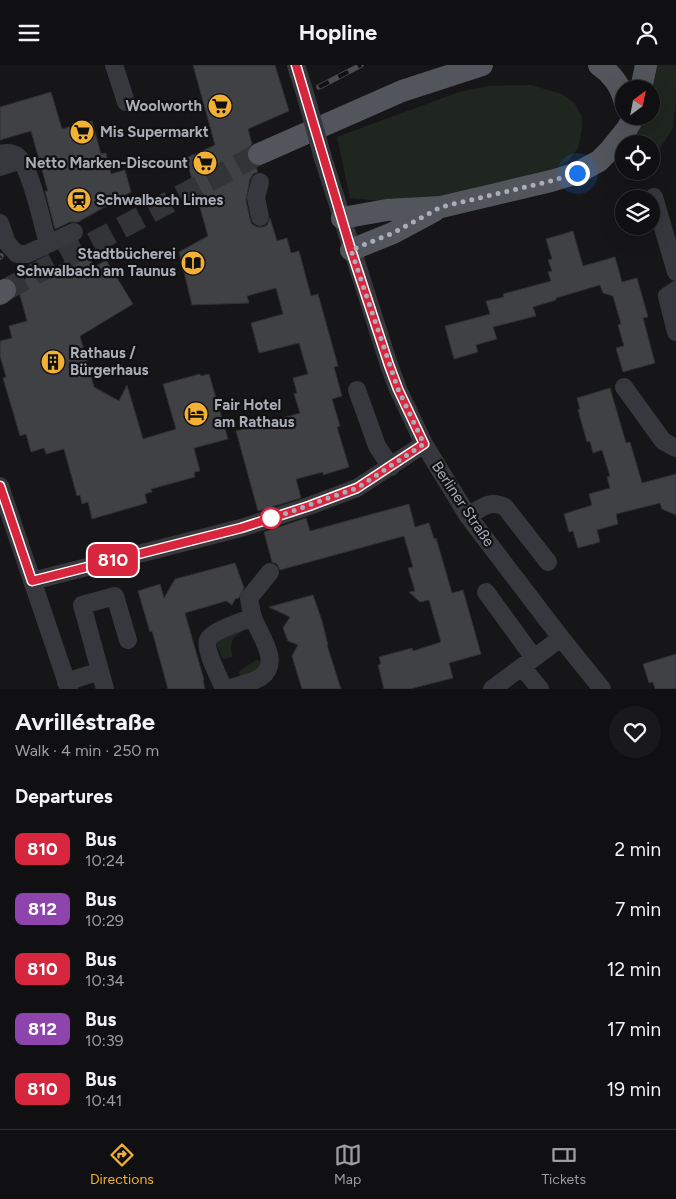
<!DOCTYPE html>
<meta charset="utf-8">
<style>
:root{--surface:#101012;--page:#19191b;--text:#f1f3f6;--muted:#9c9d9f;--line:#303032;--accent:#f2b134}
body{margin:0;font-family:Figtree,sans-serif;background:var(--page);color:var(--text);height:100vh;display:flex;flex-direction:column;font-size:19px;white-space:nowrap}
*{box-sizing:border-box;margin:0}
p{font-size:16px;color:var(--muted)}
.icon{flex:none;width:28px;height:28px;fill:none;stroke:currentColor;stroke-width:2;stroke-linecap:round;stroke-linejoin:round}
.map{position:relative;height:624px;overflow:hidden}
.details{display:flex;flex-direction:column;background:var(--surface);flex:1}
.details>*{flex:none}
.badge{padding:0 10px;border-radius:8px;font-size:18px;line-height:32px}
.needle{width:32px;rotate:32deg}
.controls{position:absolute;left:615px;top:15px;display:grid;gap:10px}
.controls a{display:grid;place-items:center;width:45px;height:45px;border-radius:50%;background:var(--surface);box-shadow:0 5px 20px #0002,0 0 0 1px var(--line);font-size:25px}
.you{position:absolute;width:25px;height:25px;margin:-12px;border:4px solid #fff;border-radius:50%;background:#1a73e8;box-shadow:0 0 0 8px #1a73e833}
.map>.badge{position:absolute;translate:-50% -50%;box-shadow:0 0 0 2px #fff}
h2{padding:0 15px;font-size:19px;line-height:45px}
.round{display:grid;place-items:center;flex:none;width:52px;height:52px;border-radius:26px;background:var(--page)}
.head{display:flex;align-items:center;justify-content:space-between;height:85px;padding:0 15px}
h1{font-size:24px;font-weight:700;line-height:38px}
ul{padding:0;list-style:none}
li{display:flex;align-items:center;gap:15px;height:60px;padding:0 15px}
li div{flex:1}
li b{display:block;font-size:19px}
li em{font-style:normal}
li .badge{min-width:55px;font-weight:700;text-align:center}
header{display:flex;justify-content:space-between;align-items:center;height:65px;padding:0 15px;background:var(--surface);font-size:22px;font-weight:700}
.tab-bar{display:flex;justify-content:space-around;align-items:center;height:70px;border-top:1px solid var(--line);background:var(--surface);font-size:14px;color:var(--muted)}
.tab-bar a{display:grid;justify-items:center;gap:2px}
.tab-bar .active{color:var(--accent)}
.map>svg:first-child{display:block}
.green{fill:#1e261f}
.building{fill:#404145;stroke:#303034}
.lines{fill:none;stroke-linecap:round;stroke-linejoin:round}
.major-tunnel{stroke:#333438;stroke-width:22;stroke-dasharray:22 11;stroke-linecap:butt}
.minor{stroke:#37383d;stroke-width:18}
.major{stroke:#53555c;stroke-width:22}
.rail-casing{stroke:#4a4c52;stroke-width:5.5}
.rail{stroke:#111113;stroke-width:4;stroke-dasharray:11;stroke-linecap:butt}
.minor-bridge{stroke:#37383d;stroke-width:18}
.line-casing{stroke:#fff;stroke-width:11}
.line{stroke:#d7263d;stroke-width:8}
.walk{stroke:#a8adb8;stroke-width:5;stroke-dasharray:0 9}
.stop-dot{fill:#fff;stroke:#d7263d;stroke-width:2.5}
.labels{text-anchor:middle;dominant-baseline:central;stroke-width:4.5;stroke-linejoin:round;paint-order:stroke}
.poi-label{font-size:15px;font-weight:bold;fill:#a8adb8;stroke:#111113;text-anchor:start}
.street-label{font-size:15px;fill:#a8adb8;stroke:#111113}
</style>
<header><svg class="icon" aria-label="menu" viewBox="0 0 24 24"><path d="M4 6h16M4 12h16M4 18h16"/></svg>Hopline<svg class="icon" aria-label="person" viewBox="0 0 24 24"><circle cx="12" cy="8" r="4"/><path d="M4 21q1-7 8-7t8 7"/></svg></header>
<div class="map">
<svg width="676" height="624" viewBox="0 0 676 624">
<rect width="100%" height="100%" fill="#161618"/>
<!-- green -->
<path class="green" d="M657 0H676V35L673 63 651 97V79H639L636 75 644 51H651V24Z
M531 20 562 29 575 39 582 52V64L578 83 568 96 531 116 476 127 393 137 350 133 337 72 459 27 489 21Z
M240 562 242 567C231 572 229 581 233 592L223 594 213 572Z
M256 595 261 596 260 606 241 613 238 607Z"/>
<!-- building -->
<path class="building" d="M193 0H275L289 46 248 64 252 79 246 87 247 94 251 99 256 102 258 107 253 109 250 114 246 135 250 154 252 159 257 162H263L267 160 270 153 277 176 287 173 291 188 299 186 311 231 318 229 338 301 334 302 342 331 332 334 340 361 337 362 349 402 323 410V407L296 414 301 433 258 446 236 366 300 348 294 329 297 328 293 313 308 309 299 278 259 288 251 258 283 249 276 223 247 231 249 238 192 240 179 187 208 171 186 93 215 80Z
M51 27 62 64 92 56 101 89 106 88 111 109 125 105 131 127 78 157H70L55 164 45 126H48L31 66 0 75V42Z
M573 166 583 201 615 192 622 217 637 213 648 252 643 253 655 298 623 307 616 283 624 281 618 260 621 259 613 231 603 228 600 220 556 233V235L533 242 536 251 493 262 497 274 476 280 478 287 454 294 445 261 490 249 486 236 504 232 503 229 551 216 548 207 552 206 548 195 552 194 546 174Z
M84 185 95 202 106 195 133 239 80 271 94 322 119 336 127 320 143 374 176 364 163 319 200 309 201 311 209 309 228 374 194 383 200 406 194 407 195 412 151 424 152 427 145 429 147 438 92 454 88 437 82 439 80 430 77 431 64 384 46 389 44 383 31 387 26 369 20 371 3 313 6 312 0 291V276L12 273 9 261 27 256 17 219 41 204 44 210Z
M610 323 626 378 630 377 642 418 676 409V450L662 444 660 438 616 449 618 459 597 465 600 477 578 483 573 466 569 467 564 449 592 440 589 429 610 423 607 412 610 411 602 385 593 388 590 376 587 377 578 345 580 344 577 333Z
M409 439 415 462 429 458 434 474 436 473 452 528 463 525 481 589 449 598 453 613 410 624H384L378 600 381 599 379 592 412 583 413 586 441 577 429 535 420 537 409 527 415 526 408 503 413 502 404 471 280 505 277 499 272 497 264 467 306 453 310 466Z
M235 498 244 523 239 533 235 534 232 540 226 536 185 548 204 615H203L205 624H168L152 566 150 567 138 526 160 519 164 533 175 514Z
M313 530 322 556 328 580H327L341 624H302L292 591 298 580 288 576 283 563 290 552 269 542Z
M676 589V624H655L653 617 649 618 643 599Z"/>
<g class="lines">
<!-- major-tunnel -->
<path class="major-tunnel" d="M5 225 259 89"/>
<!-- minor -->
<path class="minor" d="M114 0 126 37
M296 0 306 32
M0 89C8 87 16 88 21 95 33 113 42 157 48 179
M323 93 389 300 398 324 424 379 468 451 561 573 602 624
M0 102 21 95
M654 132 676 207
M260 152 256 133 260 117
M0 158 7 178 17 189H27L74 167
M676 225 667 231 676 267
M624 322 663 376 676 383
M357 325 377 381 391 402
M0 421 69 624
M468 451C482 443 489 434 505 442L548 497
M32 516 241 463 309 441 357 423 424 379
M486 527 534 593
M522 602 540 624
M100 606 105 624
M66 617 100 606 82 540 115 531 128 575
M224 624C220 614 204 584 208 575 211 566 244 556 253 552
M228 624C238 620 252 618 261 612 282 597 259 570 253 552 251 546 250 539 249 533L270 507
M492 624 561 573"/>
<!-- major -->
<path class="major" d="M599 0C611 8 621 21 624 35
M641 24 646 0
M259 89 402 26 482 0
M342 153 387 145 441 142 551 116 577 108 599 96 610 85 627 64 634 51
M351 185 393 168 434 146
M0 229 5 225"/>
<defs>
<path id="rail" d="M319 22 361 0
M0 192 1 191"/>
</defs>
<!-- rail casing -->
<use href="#rail" class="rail-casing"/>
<!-- rail -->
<use href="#rail" class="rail"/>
<!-- minor-bridge -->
<path class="minor-bridge" d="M306 32 323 93"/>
</g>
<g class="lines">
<defs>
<path id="line" d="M0 421 32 516 241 463 309 441 357 423 424 379 398 324 389 300 351 185 296 0"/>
</defs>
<!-- line casing -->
<use href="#line" class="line-casing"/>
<!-- line -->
<use href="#line" class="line"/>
<!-- walk -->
<path class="walk" d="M271 453 270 454 357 423 424 379 398 324 351 185 393 168 441 142 551 116 577 108"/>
</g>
<!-- icons -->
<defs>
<symbol id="supermarket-disc" viewBox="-11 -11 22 22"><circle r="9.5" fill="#f2b134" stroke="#111113"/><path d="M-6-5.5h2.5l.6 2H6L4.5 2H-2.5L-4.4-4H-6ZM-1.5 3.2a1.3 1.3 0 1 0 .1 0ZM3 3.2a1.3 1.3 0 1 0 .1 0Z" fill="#111"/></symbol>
<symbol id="station-disc" viewBox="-11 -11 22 22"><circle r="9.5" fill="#f2b134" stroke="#111113"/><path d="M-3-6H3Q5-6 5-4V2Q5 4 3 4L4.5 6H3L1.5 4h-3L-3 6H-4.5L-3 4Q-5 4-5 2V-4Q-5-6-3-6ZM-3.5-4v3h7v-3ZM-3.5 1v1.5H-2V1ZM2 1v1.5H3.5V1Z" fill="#111"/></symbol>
<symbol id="library-disc" viewBox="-11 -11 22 22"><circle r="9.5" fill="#f2b134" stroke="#111113"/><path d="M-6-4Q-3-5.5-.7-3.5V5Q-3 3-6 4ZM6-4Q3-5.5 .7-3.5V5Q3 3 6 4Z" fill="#111"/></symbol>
<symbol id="building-disc" viewBox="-11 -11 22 22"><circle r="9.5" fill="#f2b134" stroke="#111113"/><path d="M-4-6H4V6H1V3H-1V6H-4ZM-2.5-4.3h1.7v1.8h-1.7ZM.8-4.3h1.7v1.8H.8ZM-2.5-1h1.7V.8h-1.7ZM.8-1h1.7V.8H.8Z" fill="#111"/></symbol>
<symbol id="hotel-disc" viewBox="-11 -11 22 22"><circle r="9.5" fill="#f2b134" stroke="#111113"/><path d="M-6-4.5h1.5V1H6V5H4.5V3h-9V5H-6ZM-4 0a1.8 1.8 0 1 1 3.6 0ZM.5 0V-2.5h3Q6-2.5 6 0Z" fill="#111"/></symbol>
</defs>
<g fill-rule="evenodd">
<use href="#supermarket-disc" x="206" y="27" width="28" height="28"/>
<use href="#supermarket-disc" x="68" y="53" width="28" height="28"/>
<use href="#supermarket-disc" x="191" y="84" width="28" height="28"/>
<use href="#station-disc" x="65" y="121" width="28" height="28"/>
<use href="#library-disc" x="179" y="184" width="28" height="28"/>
<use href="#building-disc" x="39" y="283" width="28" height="28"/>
<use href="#hotel-disc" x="182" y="335" width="28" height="28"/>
</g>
<!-- markers -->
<circle class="stop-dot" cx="271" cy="453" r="10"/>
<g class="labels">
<!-- poi labels -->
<g class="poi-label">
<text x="202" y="41" text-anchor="end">Woolworth</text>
<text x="100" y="67">Mis Supermarkt</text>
<text x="188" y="98" text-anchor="end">Netto Marken-Discount</text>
<text x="96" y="135">Schwalbach Limes</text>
<text x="176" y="189" text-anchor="end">Stadtbücherei<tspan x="176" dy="17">Schwalbach am Taunus</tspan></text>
<text x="70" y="288">Rathaus /<tspan x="70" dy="17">Bürgerhaus</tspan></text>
<text x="214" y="340">Fair Hotel<tspan x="214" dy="17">am Rathaus</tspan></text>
</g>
<!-- street labels -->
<g class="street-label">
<text transform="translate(463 439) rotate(56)">Berliner Straße</text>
</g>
</g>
</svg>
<div class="controls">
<a><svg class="needle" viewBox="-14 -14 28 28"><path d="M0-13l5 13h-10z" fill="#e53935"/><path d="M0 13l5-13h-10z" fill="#9c9d9f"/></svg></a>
<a><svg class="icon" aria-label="locate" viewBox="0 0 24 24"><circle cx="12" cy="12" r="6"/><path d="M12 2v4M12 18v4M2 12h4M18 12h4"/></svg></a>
<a><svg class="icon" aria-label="layers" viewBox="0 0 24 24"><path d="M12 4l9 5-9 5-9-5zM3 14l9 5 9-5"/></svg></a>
</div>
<div class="you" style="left:577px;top:108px"></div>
<b class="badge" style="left:113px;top:495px;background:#d7263d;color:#fff">810</b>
</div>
<section class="details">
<div class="head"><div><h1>Avrilléstraße</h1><p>Walk · 4 min · 250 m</p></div><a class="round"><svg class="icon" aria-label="heart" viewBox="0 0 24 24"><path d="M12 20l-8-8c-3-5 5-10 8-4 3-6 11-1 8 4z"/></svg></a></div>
<h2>Departures</h2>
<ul>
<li><span class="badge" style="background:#d7263d;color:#fff">810</span><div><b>Bus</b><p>10:24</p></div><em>2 min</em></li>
<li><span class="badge" style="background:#8e44ad;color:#fff">812</span><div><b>Bus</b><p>10:29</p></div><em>7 min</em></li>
<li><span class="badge" style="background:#d7263d;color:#fff">810</span><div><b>Bus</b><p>10:34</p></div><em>12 min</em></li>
<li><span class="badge" style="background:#8e44ad;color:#fff">812</span><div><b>Bus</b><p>10:39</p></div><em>17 min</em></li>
<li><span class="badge" style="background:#d7263d;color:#fff">810</span><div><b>Bus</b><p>10:41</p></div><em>19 min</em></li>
</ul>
</section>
<nav class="tab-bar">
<a class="active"><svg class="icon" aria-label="directions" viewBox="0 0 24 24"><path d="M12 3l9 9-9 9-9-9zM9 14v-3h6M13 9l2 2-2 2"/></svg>Directions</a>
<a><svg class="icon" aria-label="map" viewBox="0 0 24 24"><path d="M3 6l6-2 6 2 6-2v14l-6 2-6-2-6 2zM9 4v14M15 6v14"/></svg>Map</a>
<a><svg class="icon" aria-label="tickets" viewBox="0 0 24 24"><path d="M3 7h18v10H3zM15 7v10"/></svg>Tickets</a>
</nav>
